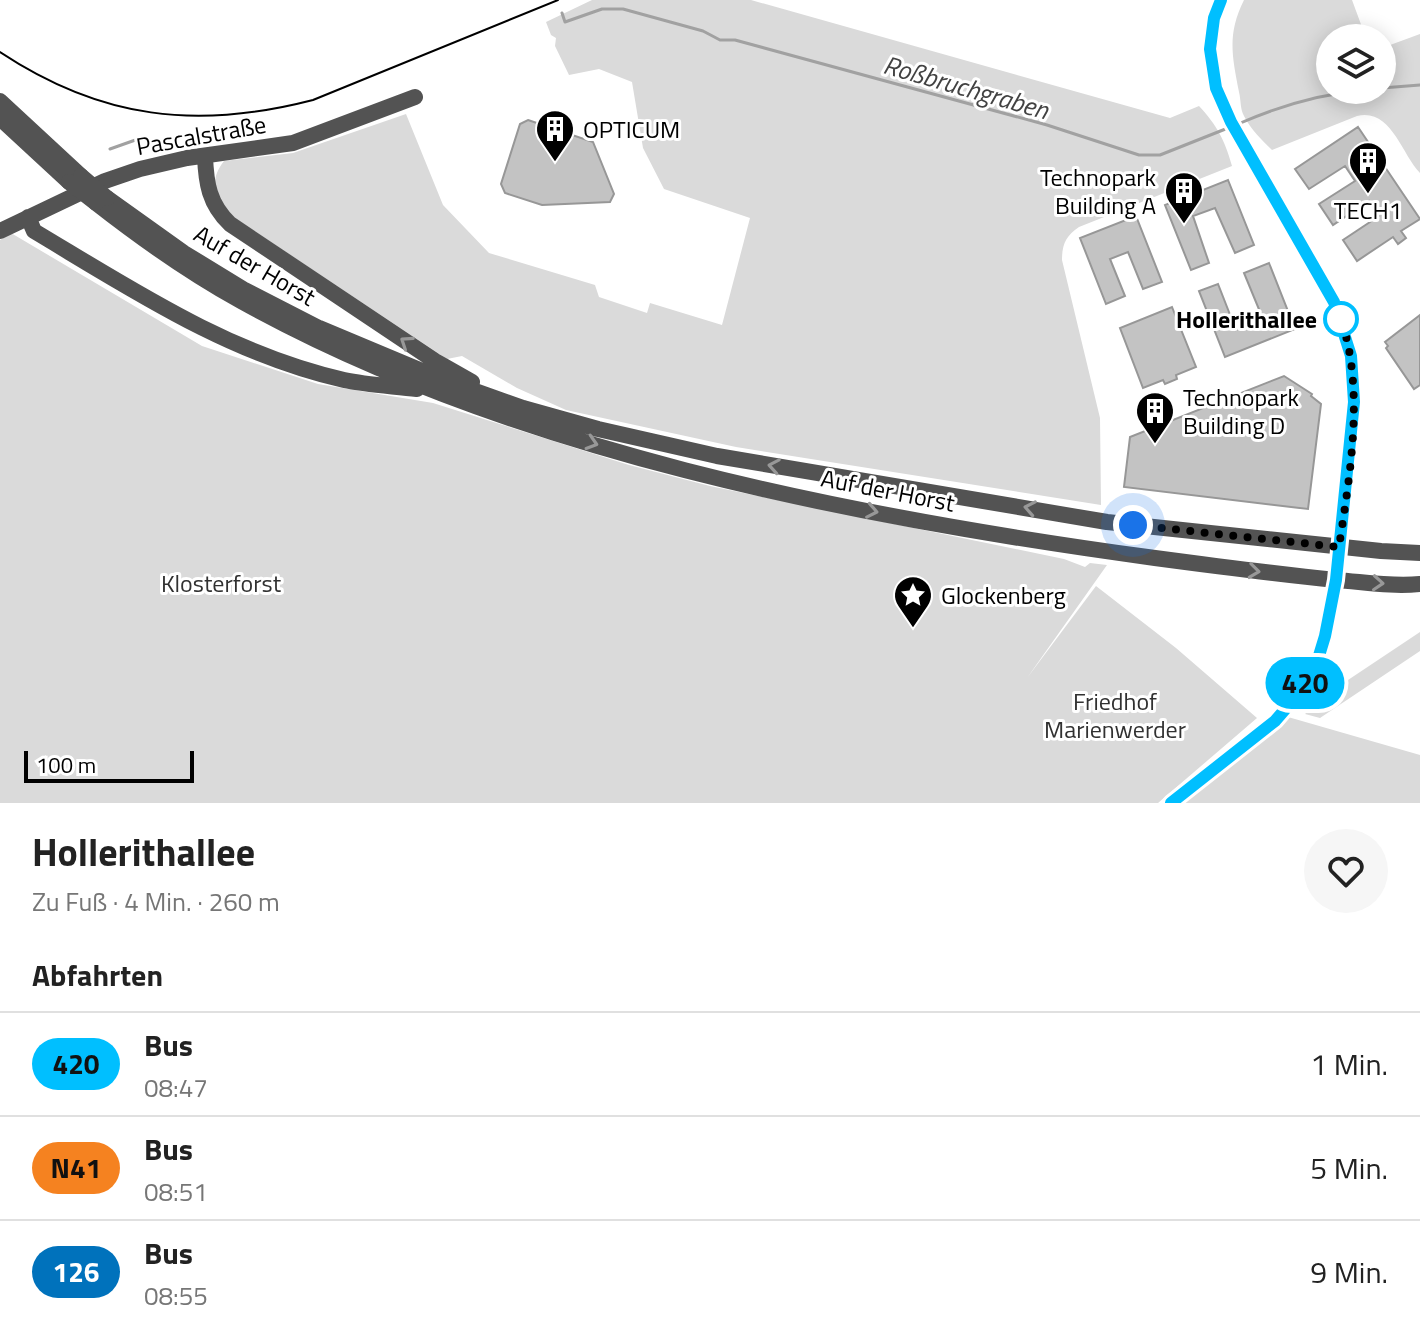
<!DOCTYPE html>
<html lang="de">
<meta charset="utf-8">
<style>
:root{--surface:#fff;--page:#f6f6f6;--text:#222;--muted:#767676;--line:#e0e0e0}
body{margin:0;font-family:"Titillium Web",sans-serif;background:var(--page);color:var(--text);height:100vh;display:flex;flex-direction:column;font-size:30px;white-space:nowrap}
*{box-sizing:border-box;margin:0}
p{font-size:26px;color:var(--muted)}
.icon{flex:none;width:44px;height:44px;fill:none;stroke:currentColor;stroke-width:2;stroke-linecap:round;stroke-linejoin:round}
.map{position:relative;height:803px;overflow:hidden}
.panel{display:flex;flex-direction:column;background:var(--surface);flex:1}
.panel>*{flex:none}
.badge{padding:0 16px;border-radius:26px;font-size:28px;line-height:52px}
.fabs{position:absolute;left:1316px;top:24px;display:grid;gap:16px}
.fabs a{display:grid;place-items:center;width:80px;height:80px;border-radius:50%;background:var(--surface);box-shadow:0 4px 20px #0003;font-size:40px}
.scale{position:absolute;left:24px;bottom:20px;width:170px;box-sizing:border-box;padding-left:8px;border:4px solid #000;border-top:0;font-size:22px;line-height:28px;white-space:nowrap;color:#000;-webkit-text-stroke:6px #fff;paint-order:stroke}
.you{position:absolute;width:40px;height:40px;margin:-20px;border:6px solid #fff;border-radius:50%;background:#1a73e8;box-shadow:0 0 0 12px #1a73e833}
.map>.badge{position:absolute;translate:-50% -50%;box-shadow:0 0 0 4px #fff}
h2{padding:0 32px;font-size:30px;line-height:72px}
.round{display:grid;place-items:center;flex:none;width:84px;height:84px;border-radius:42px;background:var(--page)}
.headline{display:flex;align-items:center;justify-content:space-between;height:136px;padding:0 32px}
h1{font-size:38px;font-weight:700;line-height:60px}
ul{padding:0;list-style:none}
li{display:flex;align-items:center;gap:24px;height:104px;padding:0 32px;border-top:2px solid var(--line)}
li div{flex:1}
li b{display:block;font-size:30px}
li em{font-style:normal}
li .badge{min-width:88px;font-weight:700;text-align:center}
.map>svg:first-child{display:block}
.green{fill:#dadada}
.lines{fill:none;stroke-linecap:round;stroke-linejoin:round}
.stream{stroke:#a1a1a1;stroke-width:3}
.building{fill:#c3c3c3;stroke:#979797;stroke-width:2}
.minor{stroke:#535353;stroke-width:16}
.tram{stroke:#000;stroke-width:2}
.minor-bridge{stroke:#535353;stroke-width:16}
.oneway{stroke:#989898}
.line-casing{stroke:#fff;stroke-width:18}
.line{stroke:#00bfff;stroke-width:12}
.walk{stroke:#000;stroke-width:8;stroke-dasharray:0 14.4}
.stop-dot{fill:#fff;stroke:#00bfff;stroke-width:4}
.labels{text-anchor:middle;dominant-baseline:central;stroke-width:6;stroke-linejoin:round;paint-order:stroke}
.poi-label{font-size:24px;fill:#000;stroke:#fff;text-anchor:start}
.street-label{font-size:24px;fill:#000;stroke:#fff}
.stop-label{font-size:24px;font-weight:bold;fill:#000;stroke:#fff;text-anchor:end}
.park-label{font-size:24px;fill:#313131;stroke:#fff}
.water-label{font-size:26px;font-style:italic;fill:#424242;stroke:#fff}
</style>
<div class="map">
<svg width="1420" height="803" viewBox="0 0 1420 803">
<rect width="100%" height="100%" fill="#fff"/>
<!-- green -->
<path class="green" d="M592 0H751L1170 118 1199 106C1217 125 1225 141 1232 166L1079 227C1066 236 1062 244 1062 260L1100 418 1101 505 736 447 566 410 517 388 462 356 447 359 224 211C216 189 209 181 224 161L293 153 406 114 443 205 489 253 595 285 599 297 647 313 650 303 722 325 750 218 664 189 643 148 632 82 599 69 569 75 555 46 556 38 551 35 546 22Z
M1244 0H1352L1366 38H1330V90H1382V48L1420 34V173C1401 153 1391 108 1357 116L1272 150C1262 140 1251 130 1244 116 1240 109 1241 100 1239 92 1232 56 1227 34 1244 0Z
M11 233 202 346 318 384 433 403 629 465 710 486 1064 559 1085 567 1090 563 1107 565 1027 678 1096 586 1176 648 1257 718 1158 803H0V240Z
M1420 632V651L1320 718 1305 714 1327 694Z
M1288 717 1420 755V803H1184Z"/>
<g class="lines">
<!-- stream -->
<path class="stream" d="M562 13 565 22 602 9H623L703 31 720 40H735L1047 125 1139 155H1160L1228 128
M1382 88 1420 85
M1238 124C1279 106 1320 94 1364 90
M110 149 141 138"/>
</g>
<!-- building -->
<path class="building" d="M528 120 593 142 614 194 610 202 542 205 505 193 501 184 520 124Z
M1358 127 1420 219 1401 231 1406 238 1398 244 1393 237 1357 261 1343 240 1379 216 1369 201 1333 225 1319 204 1355 181 1345 166 1309 189 1295 169Z
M1228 180 1254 245 1235 253 1215 208 1193 216 1209 263 1191 270 1165 205Z
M1136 216 1162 282 1143 289 1128 252 1110 259 1125 296 1106 304 1080 238Z
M1269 263 1295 329 1225 357 1199 291 1218 284 1236 330 1263 319 1244 273Z
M1172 307 1196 367 1176 375 1177 379 1165 384 1163 380 1143 388 1120 328Z
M1420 315V385L1414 389 1386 348 1388 346 1385 342Z
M1284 376 1312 394 1311 396 1321 404 1308 509 1124 487 1130 437Z"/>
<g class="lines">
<!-- minor -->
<path class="minor" d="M0 101 81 176
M0 118 69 182
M205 156C206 183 209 204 230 224L435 361 472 382
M107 198 184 253 243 289 319 328 436 377 523 408 598 429 717 456 1107 522 1381 551 1420 553
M96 203C142 239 190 273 241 301 511 451 852 517 1155 558 1215 566 1276 574 1336 580 1364 582 1392 587 1420 584
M28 217 34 231C133 290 229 354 344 380 367 385 393 386 417 389
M0 231 105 181 140 169 187 158 293 143 415 97
M1171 803 1275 721 1294 699 1318 659 1325 636 1336 580 1354 402 1351 356 1334 302 1231 122 1216 88 1210 49 1214 18 1221 0"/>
<!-- tram -->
<path class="tram" d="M0 52C101 119 197 130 313 100L558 0"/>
<!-- minor-bridge -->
<path class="minor-bridge" d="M81 176 107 198
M69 182 96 203"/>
</g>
<!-- one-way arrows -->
<defs><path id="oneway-chevron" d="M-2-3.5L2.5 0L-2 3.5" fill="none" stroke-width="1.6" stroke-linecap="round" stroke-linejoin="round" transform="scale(2)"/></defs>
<g class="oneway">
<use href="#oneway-chevron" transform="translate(406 342) rotate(-146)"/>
<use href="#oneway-chevron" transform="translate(592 443) rotate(17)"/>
<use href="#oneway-chevron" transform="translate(774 466) rotate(-170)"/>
<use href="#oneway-chevron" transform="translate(1030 508) rotate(-169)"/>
<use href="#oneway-chevron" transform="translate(872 511) rotate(11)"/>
<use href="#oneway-chevron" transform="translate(1254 571) rotate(7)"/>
<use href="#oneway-chevron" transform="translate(1378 583) rotate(4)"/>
</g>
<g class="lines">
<defs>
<path id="line" d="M1171 803 1275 721 1294 699 1318 659 1325 636 1336 580 1354 402 1351 356 1334 302 1231 122 1216 88 1210 49 1214 18 1221 0"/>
</defs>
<!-- line casing -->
<use href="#line" class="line-casing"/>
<!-- line -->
<use href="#line" class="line"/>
<!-- walk -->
<path class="walk" d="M1133 525 1339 547C1350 474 1365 390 1341 319"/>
</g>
<!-- icons -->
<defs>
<symbol id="building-pin" viewBox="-11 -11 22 30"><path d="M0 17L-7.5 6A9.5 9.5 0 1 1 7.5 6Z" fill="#000" stroke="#fff"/><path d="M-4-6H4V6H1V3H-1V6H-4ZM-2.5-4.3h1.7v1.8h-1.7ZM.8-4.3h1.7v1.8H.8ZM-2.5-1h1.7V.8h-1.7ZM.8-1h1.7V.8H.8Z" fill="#fff"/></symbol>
<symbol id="sight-pin" viewBox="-11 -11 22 30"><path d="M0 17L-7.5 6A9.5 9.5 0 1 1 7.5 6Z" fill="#000" stroke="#fff"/><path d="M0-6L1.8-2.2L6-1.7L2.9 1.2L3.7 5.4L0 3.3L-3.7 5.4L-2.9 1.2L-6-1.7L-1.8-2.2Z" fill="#fff"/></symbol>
</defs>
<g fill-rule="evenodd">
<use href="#building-pin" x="533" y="107" width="44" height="60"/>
<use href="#building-pin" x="1346" y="139" width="44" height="60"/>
<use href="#building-pin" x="1162" y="169" width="44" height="60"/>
<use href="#building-pin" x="1133" y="389" width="44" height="60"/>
<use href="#sight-pin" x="891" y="573" width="44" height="60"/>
</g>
<!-- markers -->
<circle class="stop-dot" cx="1341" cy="319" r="16"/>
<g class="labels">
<!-- poi labels -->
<g class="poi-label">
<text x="583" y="129">OPTICUM</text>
<text x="1156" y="177" text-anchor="end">Technopark<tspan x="1156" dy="28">Building A</tspan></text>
<text x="1368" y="210" text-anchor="middle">TECH1</text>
<text x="1183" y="397">Technopark<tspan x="1183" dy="28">Building D</tspan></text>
<text x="941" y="595">Glockenberg</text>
</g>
<!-- street labels -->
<g class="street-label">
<text transform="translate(201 135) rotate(-10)">Pascalstraße</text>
<text transform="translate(255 265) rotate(30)">Auf der Horst</text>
<text transform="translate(888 490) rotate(11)">Auf der Horst</text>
</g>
<!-- stop labels -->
<g class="stop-label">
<text x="1317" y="319">Hollerithallee</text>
</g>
<!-- park labels -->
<g class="park-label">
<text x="221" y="583">Klosterforst</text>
<text x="1115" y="701">Friedhof<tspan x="1115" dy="28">Marienwerder</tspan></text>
</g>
<!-- water labels -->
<g class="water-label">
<text transform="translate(966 87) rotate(16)">Roßbruchgraben</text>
</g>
</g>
</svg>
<div class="fabs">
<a><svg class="icon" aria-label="layers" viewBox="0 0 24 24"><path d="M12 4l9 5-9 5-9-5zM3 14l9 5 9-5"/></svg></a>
</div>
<div class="scale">100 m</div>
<div class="you" style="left:1133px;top:525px"></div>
<b class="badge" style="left:1305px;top:683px;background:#00bfff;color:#111">420</b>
</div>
<section class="panel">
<div class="headline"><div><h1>Hollerithallee</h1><p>Zu Fuß · 4 Min. · 260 m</p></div><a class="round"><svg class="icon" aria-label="heart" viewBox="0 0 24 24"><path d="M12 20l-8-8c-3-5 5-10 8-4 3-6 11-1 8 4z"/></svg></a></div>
<h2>Abfahrten</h2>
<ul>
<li><span class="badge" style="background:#00bfff;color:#111">420</span><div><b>Bus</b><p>08:47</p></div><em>1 Min.</em></li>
<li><span class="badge" style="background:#f58220;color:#111">N41</span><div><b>Bus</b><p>08:51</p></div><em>5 Min.</em></li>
<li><span class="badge" style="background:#0072bc;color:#fff">126</span><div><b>Bus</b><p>08:55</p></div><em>9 Min.</em></li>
</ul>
</section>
